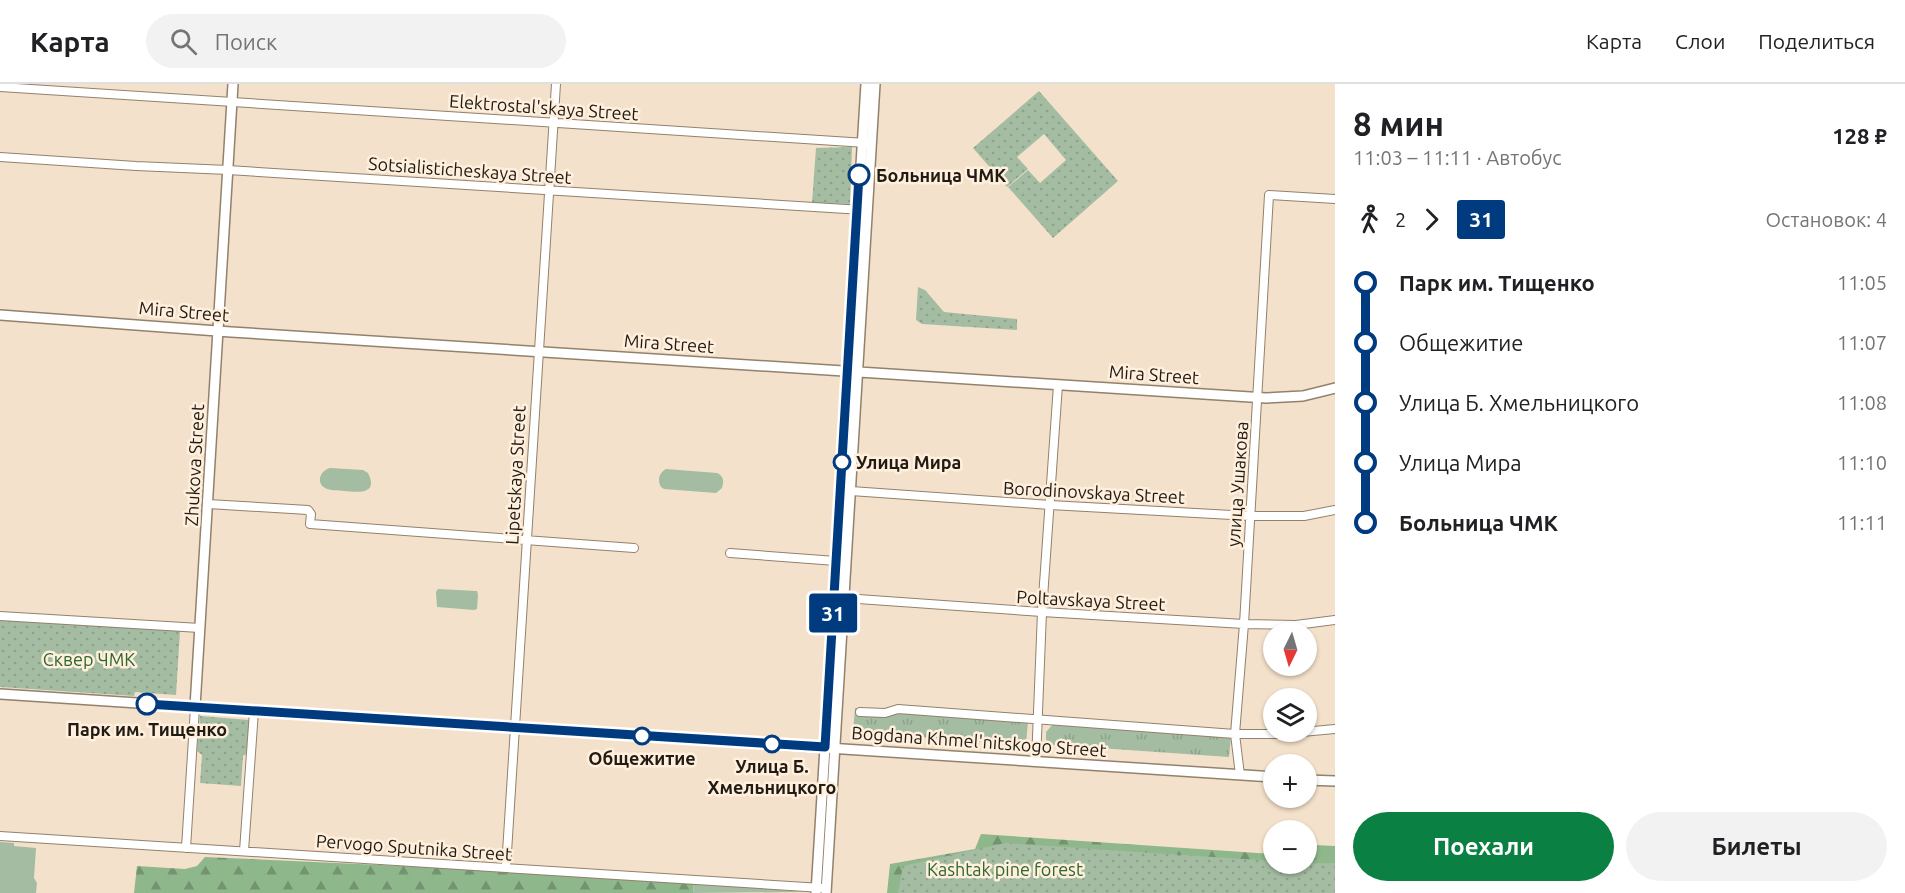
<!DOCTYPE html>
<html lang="ru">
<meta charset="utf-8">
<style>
:root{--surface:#fff;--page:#f2f2f2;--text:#202124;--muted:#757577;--line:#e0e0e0;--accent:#0b8043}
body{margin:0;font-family:Ubuntu,sans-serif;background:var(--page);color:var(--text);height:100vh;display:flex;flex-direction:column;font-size:22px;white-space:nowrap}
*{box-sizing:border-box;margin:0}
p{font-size:20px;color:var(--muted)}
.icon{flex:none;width:33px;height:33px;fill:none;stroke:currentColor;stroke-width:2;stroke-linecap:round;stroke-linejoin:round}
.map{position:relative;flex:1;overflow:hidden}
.panel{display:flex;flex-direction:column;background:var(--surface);width:570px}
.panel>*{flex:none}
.badge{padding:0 12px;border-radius:4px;font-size:21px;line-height:39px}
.needle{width:39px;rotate:185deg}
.controls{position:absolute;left:1263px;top:538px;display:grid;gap:12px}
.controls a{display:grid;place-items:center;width:54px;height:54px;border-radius:50%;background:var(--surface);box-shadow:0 2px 4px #0004;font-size:30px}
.map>.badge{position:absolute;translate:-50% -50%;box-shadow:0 0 0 3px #fff}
.legs{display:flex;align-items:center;gap:9px;height:66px;padding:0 18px;font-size:20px}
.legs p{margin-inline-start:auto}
.head{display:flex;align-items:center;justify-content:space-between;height:102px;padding:0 18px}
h1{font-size:33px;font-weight:700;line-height:45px}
.action{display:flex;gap:12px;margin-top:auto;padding:12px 18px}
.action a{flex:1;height:69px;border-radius:36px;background:var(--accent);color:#fff;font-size:24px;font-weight:700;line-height:69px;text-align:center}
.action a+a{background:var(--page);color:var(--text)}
ul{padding:0 18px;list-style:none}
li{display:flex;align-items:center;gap:21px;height:60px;font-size:22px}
li i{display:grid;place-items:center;width:9px;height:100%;margin:0 8px;background:currentColor}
li i::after{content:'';width:15px;height:15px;margin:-8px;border:4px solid;border-radius:50%;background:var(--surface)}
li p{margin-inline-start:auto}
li:first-child i{background:linear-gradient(#0000 50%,currentColor 0)}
li:last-child i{background:linear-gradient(currentColor 50%,#0000 0)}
header{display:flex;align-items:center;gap:36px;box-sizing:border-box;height:84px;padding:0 30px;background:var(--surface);border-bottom:2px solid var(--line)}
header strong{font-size:28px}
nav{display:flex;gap:33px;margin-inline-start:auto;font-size:21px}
.search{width:420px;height:54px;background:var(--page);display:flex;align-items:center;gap:15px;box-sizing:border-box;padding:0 21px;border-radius:33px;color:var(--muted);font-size:22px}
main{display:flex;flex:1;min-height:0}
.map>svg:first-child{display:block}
.grass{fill:url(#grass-tufts)}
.forest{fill:url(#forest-firs)}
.park{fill:url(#park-dots)}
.pitch{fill:#a4bda2}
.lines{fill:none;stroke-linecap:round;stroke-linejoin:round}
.minor-casing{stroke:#92816d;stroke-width:10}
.major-casing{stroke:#92816d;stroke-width:12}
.minor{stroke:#fff;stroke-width:8}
.major{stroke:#fff;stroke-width:9}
.line-1-casing{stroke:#fff;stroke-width:14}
.line-1{stroke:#003b80;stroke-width:9}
.stop-1-dot{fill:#fff;stroke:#003b80;stroke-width:3}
.labels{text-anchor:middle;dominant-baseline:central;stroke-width:5;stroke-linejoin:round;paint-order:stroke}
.street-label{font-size:18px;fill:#221b13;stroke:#ffefdd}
.stop-label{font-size:18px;font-weight:bold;fill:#221b13;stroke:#ffefdd}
.park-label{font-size:18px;fill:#2f672f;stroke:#ffefdd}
</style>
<header>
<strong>Карта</strong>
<div class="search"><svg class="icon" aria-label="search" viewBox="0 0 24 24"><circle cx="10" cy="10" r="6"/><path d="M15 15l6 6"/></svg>Поиск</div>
<nav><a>Карта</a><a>Слои</a><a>Поделиться</a></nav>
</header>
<main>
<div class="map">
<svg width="1335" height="809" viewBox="0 0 1335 809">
<defs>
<pattern id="grass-tufts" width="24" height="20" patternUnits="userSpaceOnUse" patternTransform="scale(1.5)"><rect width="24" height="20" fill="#a4bda2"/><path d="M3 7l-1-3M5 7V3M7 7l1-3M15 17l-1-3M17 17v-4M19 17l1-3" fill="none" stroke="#8da28b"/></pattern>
<pattern id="forest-firs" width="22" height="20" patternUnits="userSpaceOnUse" patternTransform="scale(1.5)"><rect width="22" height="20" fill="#8eb78c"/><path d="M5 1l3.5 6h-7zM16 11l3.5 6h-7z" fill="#749471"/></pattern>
<pattern id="park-dots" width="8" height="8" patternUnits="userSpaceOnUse" patternTransform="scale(1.5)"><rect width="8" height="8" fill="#a4bda2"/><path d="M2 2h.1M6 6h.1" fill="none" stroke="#8da28b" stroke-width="1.8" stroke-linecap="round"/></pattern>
</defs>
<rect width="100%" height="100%" fill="#f4e1cb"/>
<!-- grass -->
<path class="grass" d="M855 624 1028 637 1026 661 853 648Z
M1053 640 1231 653 1229 673 1041 660V658L1046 657V648Z"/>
<!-- forest -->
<path class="forest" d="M981 750 1273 770 1274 780H1306L1307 768 1309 767 1314 761 1335 762V809H887L890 780 975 765Z
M205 773 490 786 694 799 693 809H134L137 782 185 785 197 782Z"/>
<!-- park -->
<path class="park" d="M1039 7 1118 97 1053 154 1008 103 1028 86 1040 99 1066 76 1044 50 1017 73 1028 85 1007 103 973 64Z
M852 63 850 120 812 119 816 64Z
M918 203 925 206 944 228 1017 235V246L922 240 916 236Z
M0 535 180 547 176 611 135 608 134 612 0 603Z
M200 632 249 636 248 669 243 672 241 702 200 699 202 671 197 667Z
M1005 759 1273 777 1274 780 1335 779V809H898L903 782Z"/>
<!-- pitch -->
<path class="pitch" d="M330 384 363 386 368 389C379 411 358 408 344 407 338 406 330 407 325 404 315 398 321 386 330 384Z
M666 385 717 389C724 392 724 398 722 404L716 409 664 405 661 403C657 396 659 389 666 385Z
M438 505 477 507 478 511 477 525 474 526 437 523 436 508Z
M0 758 14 759V762L36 764 34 794 37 799 36 809H0Z
M694 799 804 808 693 809Z"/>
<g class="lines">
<defs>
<path id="minor" d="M0 3 866 59
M0 73 136 82 228 86 862 126
M851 407 1050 421 1250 432H1304L1335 426
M208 420 308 426 311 430 310 440 634 464
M730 469 836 477
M844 514 1042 528 1244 540 1296 541 1335 536
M0 532 200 544
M860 628 885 629 898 625 1235 650H1280L1335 645
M1036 678 1042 528 1058 301
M1240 691 1235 650 1244 540 1269 111 1335 115
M0 752 822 804
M186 764 195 623
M244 767 254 627
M506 784 556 0"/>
<path id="major" d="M0 231 231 248 1266 314 1303 312 1335 304
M0 610 1274 693
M195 623 233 0
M1306 696 1335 697
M816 809 866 0
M826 809 875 0"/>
</defs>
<!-- minor casing -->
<use href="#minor" class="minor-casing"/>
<!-- major casing -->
<use href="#major" class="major-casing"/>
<!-- minor -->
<use href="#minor" class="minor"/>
<!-- major -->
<use href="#major" class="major"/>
</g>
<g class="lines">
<defs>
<path id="line-1" d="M147 620 825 663 859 91"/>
</defs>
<!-- line-1 casing -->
<use href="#line-1" class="line-1-casing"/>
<!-- line-1 -->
<use href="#line-1" class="line-1"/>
</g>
<!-- markers -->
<g class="stop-1-dot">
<circle cx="859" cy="91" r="10"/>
<circle cx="842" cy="378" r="8"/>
<circle cx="147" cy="620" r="10"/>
<circle cx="642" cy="652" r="8"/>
<circle cx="772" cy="660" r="8"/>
</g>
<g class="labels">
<!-- street labels -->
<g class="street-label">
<text transform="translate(544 23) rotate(4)">Elektrostal'skaya Street</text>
<text transform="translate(470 86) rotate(4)">Sotsialisticheskaya Street</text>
<text transform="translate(184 227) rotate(5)">Mira Street</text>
<text transform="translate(669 259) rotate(4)">Mira Street</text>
<text transform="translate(1154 290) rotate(4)">Mira Street</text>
<text transform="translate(194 381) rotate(-87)">Zhukova Street</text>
<text transform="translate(515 391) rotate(-87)">Lipetskaya Street</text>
<text transform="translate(1237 400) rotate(-86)">улица Ушакова</text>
<text transform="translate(1094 408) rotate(3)">Borodinovskaya Street</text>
<text transform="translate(1091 516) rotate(3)">Poltavskaya Street</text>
<text transform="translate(979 657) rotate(4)">Bogdana Khmel'nitskogo Street</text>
<text transform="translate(414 763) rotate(4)">Pervogo Sputnika Street</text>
</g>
<!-- stop labels -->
<g class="stop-label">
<text x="876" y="91" text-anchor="start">Больница ЧМК</text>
<text x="856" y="378" text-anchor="start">Улица Мира</text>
<text x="147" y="645">Парк им. Тищенко</text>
<text x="642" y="674">Общежитие</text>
<text x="772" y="682">Улица Б.<tspan x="772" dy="21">Хмельницкого</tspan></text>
</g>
<!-- park labels -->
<g class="park-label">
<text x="89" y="575">Сквер ЧМК</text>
<text x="1005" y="785">Kashtak pine forest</text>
</g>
</g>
</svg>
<div class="controls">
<a><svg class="needle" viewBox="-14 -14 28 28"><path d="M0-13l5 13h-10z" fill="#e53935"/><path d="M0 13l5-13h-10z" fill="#757577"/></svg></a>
<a><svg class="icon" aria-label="layers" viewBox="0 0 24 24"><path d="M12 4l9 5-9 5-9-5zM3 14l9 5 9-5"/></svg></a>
<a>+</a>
<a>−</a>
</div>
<b class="badge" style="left:833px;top:529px;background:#003b80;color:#fff">31</b>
</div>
<section class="panel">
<div class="head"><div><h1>8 мин</h1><p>11:03 – 11:11 · Автобус</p></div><b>128 ₽</b></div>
<div class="legs"><svg class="icon" aria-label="walk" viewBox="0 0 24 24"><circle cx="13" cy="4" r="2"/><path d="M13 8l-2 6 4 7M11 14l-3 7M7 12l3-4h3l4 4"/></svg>2<svg class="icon" aria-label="forward" viewBox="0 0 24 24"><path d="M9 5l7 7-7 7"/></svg><b class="badge" style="background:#003b80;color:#fff">31</b><p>Остановок: 4</p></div>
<ul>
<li><i style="color:#003b80"></i><b>Парк им. Тищенко</b><p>11:05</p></li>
<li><i style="color:#003b80"></i><span>Общежитие</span><p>11:07</p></li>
<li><i style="color:#003b80"></i><span>Улица Б. Хмельницкого</span><p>11:08</p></li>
<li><i style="color:#003b80"></i><span>Улица Мира</span><p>11:10</p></li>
<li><i style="color:#003b80"></i><b>Больница ЧМК</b><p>11:11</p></li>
</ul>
<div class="action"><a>Поехали</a><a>Билеты</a></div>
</section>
</main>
